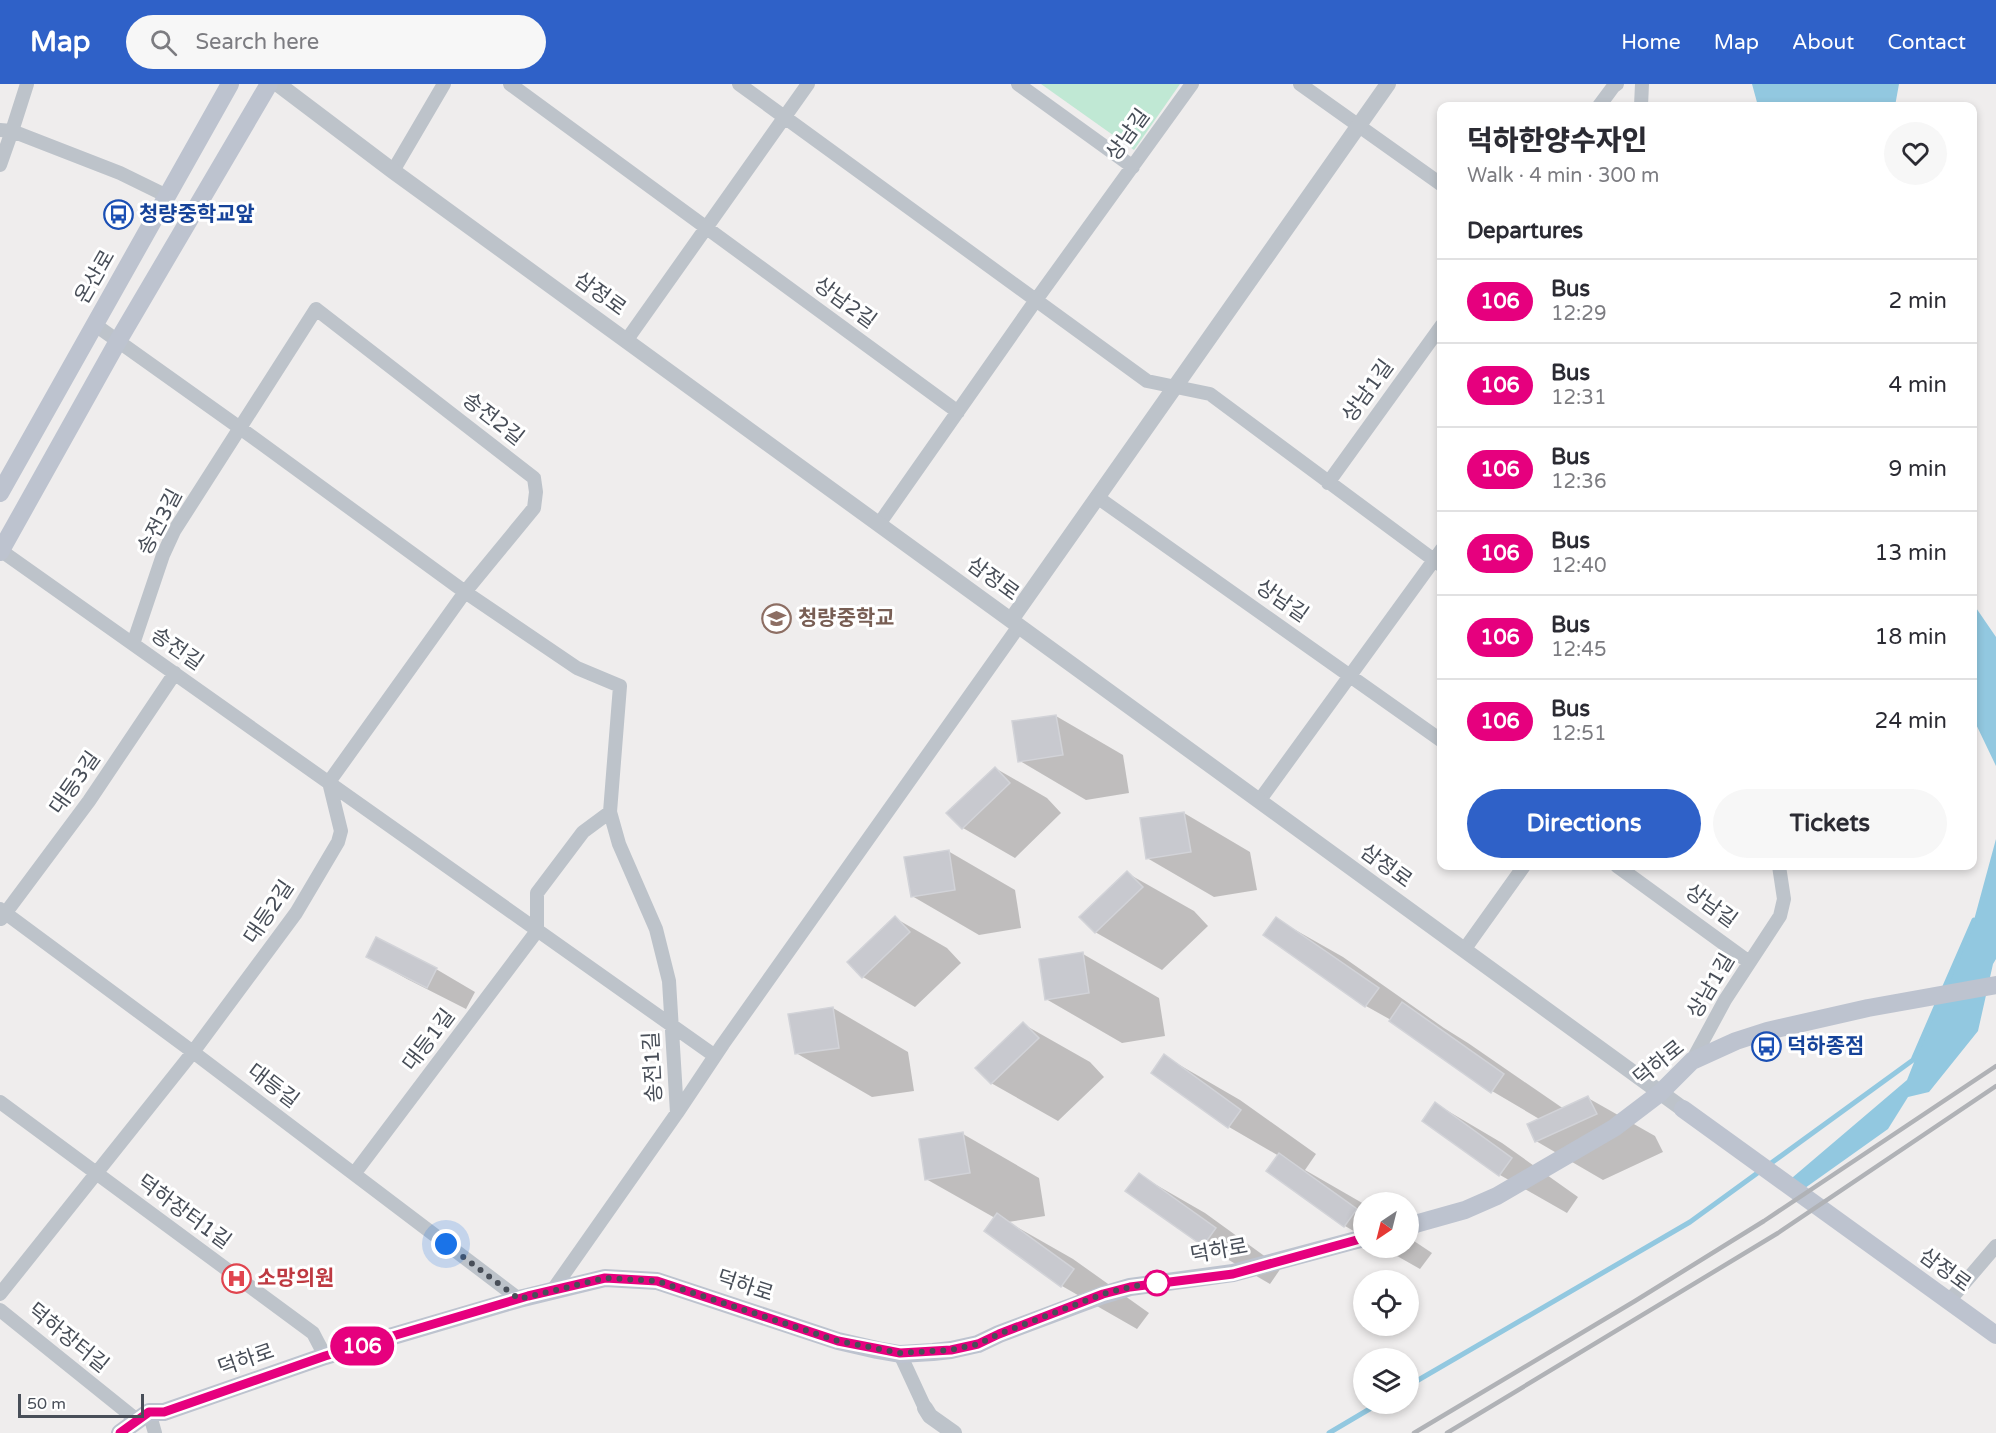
<!DOCTYPE html>
<meta charset="utf-8">
<style>
:root{--surface:#fff;--page:#f7f7f7;--text:#2b2b33;--muted:#7c7c81;--line:#e1e1e2;--accent:#2f61c8}
body{margin:0;font-family:"Varela Round","Noto Sans KR",sans-serif;background:var(--page);color:var(--text);height:100vh;display:flex;flex-direction:column;font-size:22px;white-space:nowrap}
*{box-sizing:border-box;margin:0}
p{font-size:20px;color:var(--muted)}
.icon{flex:none;width:33px;height:33px;fill:none;stroke:currentColor;stroke-width:2;stroke-linecap:round;stroke-linejoin:round}
.map{position:relative;flex:1;overflow:hidden}
.drawer{position:absolute;left:1437px;top:18px;width:540px;height:768px;display:flex;flex-direction:column;background:var(--surface);border-radius:12px;box-shadow:0 3px 9px #0003}
.drawer>*{flex:none}
.badge{padding:0 12px;border-radius:20px;font-size:21px;line-height:39px}
.needle{width:39px;rotate:215deg}
.controls{position:absolute;left:1353px;top:1108px;display:grid;gap:12px}
.controls a{display:grid;place-items:center;width:66px;height:66px;border-radius:50%;background:var(--surface);box-shadow:0 3px 9px #0003;font-size:30px}
.scale{position:absolute;left:18px;bottom:15px;width:126px;box-sizing:border-box;padding-left:6px;border:3px solid #484e58;border-top:0;font-size:16px;line-height:21px;white-space:nowrap;color:#484e58;-webkit-text-stroke:4px #fff;paint-order:stroke}
.you{position:absolute;width:30px;height:30px;margin:-15px;border:4px solid #fff;border-radius:50%;background:#1a73e8;box-shadow:0 0 0 9px #1a73e833}
.map>.badge{position:absolute;translate:-50% -50%;box-shadow:0 0 0 3px #fff}
h2{padding:0 30px;font-size:22px;line-height:54px}
.round{display:grid;place-items:center;flex:none;width:63px;height:63px;border-radius:32px;background:var(--page)}
.summary{display:flex;align-items:center;justify-content:space-between;height:102px;padding:0 30px}
h1{font-size:28px;font-weight:800;line-height:45px}
.cta{display:flex;gap:12px;margin-top:auto;padding:12px 30px}
.cta a{flex:1;height:69px;border-radius:36px;background:var(--accent);color:#fff;font-size:24px;font-weight:800;line-height:69px;text-align:center}
.cta a+a{background:var(--page);color:var(--text)}
ul{padding:0;list-style:none}
li{display:flex;align-items:center;gap:18px;height:84px;padding:0 30px;border-top:2px solid var(--line)}
li div{flex:1}
li b{display:block;font-size:22px}
li em{font-style:normal}
li .badge{min-width:66px;font-weight:700;text-align:center}
header{display:flex;align-items:center;gap:36px;box-sizing:border-box;height:84px;padding:0 30px;background:var(--accent);color:#fff}
header strong{font-size:28px}
nav{display:flex;gap:33px;margin-inline-start:auto;font-size:21px}
.search{width:420px;height:54px;background:var(--page);display:flex;align-items:center;gap:15px;box-sizing:border-box;padding:0 21px;border-radius:33px;color:var(--muted);font-size:22px}
.map>svg:first-child{display:block}
.green{fill:#c0e8d4}
.water{fill:#92c8e0}
.shadow{fill:#0003}
.lines{fill:none;stroke-linecap:round;stroke-linejoin:round}
.stream{stroke:#92c8e0;stroke-width:5}
.building{fill:#c8c9cf;stroke:#d2d3d8;stroke-width:1.5}
.minor{stroke:#bdc3ca;stroke-width:14}
.tertiary{stroke:#bdc3ca;stroke-width:16}
.secondary{stroke:#bdc3cf;stroke-width:18}
.rail{stroke:#b0b2b6;stroke-width:4.5}
.line-casing{stroke:#fff;stroke-width:14}
.line{stroke:#e6007e;stroke-width:9}
.walk{stroke:#484e58;stroke-width:6;stroke-dasharray:0 10.8}
.stop-dot{fill:#fff;stroke:#e6007e;stroke-width:3}
.labels{text-anchor:middle;dominant-baseline:central;stroke-width:6;stroke-linejoin:round;paint-order:stroke}
.street-label{font-size:21px;fill:#484e58;stroke:#fff}
.transit-label{font-size:21px;font-weight:bold;fill:#164399;stroke:#fff;text-anchor:start}
.education-label{font-size:21px;font-weight:bold;fill:#785e54;stroke:#fff;text-anchor:start}
.health-label{font-size:21px;font-weight:bold;fill:#be3a42;stroke:#fff;text-anchor:start}
</style>
<header>
<strong>Map</strong>
<div class="search"><svg class="icon" aria-label="search" viewBox="0 0 24 24"><circle cx="10" cy="10" r="6"/><path d="M15 15l6 6"/></svg>Search here</div>
<nav><a>Home</a><a>Map</a><a>About</a><a>Contact</a></nav>
</header>
<div class="map">
<svg width="1996" height="1349" viewBox="0 0 1996 1349">
<rect width="100%" height="100%" fill="#efeded"/>
<!-- green -->
<path class="green" d="M1041 0H1180L1134 66Z"/>
<!-- water -->
<path class="water" d="M1752 0H1899L1895 22H1758Z
M1972 518 1996 553V682L1973 634Z
M1996 755V875L1993 880 1978 947 1929 1008 1908 1013 1888 1045 1798 1109 1786 1099 1907 996 1932 933 1974 836Z"/>
<!-- shadow -->
<path class="shadow" d="M1056 632 1123 671 1129 709 1086 716 1020 677Z
M995 684 1047 714 1061 729 1015 774 963 744Z
M1184 729 1250 768 1257 806 1214 813 1147 774Z
M948 767 1015 806 1021 844 979 851 912 812Z
M1127 789 1194 827 1208 842 1162 886 1095 848Z
M895 834 947 864 961 879 915 923 863 893Z
M1276 835 1343 873 1444 944 1468 959 1564 1025 1588 1014 1655 1052 1663 1068 1603 1096 1536 1057 1541 1036 1492 1007 1391 936 1366 922 1265 851Z
M1083 870 1159 914 1165 952 1122 959 1046 915Z
M368 873 436 885 475 908 466 925 407 895Z
M833 924 908 968 914 1007 872 1013 796 969Z
M1023 940 1090 978 1104 993 1058 1037 991 999Z
M1164 972 1240 1016 1316 1070 1305 1086 1364 1120V1153L1345 1142 1279 1072 1229 1043Z
M1436 1020 1502 1059 1578 1113 1567 1129 1500 1091 1424 1036Z
M963 1050 1039 1094 1045 1132 1008 1138 1073 1175 1149 1229 1137 1245 1062 1202 995 1134 926 1095Z
M1139 1091 1205 1129 1281 1184 1270 1200 1203 1161Z
M1408 1153 1432 1169 1420 1185 1383 1164H1408Z"/>
<g class="lines">
<!-- stream -->
<path class="stream" d="M1943 907 1974 836
M1408 1302 1690 1138 1913 976 1939 916
M1329 1349 1378 1320"/>
</g>
<!-- building -->
<path class="building" d="M1056 631 1063 671 1018 678 1012 637Z
M995 683 1010 699 962 745 946 729Z
M1184 728 1191 768 1146 775 1140 734Z
M949 766 955 806 911 813 904 773Z
M1127 787 1143 803 1095 849 1079 833Z
M895 832 910 848 862 894 847 878Z
M1276 833 1379 904 1365 923 1263 851Z
M376 853 437 884 427 904 366 873Z
M1083 868 1089 909 1045 916 1039 875Z
M1402 918 1504 990 1491 1009 1389 937Z
M833 923 839 964 795 970 788 930Z
M1023 938 1039 954 991 1000 975 984Z
M1164 970 1241 1026 1228 1044 1151 989Z
M1588 1012 1597 1030 1535 1058 1527 1040Z
M1435 1018 1512 1074 1499 1092 1422 1037Z
M963 1048 970 1089 925 1096 919 1055Z
M1279 1069 1357 1125 1344 1143 1266 1087Z
M1139 1089 1216 1144 1203 1162 1125 1107Z
M997 1129 1074 1185 1061 1203 984 1147Z"/>
<g class="lines">
<!-- minor -->
<path class="minor" d="M27 0 12 47 120 89 167 112
M510 0 958 328
M739 0 1147 297 1210 310 1442 482
M1018 0 1133 83
M1300 0 1442 101
M1599 22 1613 3 1617 0
M1641 22 1642 0
M0 46 12 47 0 81
M393 87 444 0
M94 240 240 344 465 508 577 584 620 602 610 728 619 760 656 845 669 897 677 1029 552 1207
M626 257 808 0
M1328 399 1442 241
M1097 413 1442 657
M879 440 1036 216 1192 0
M0 466 715 972
M133 560 163 471 174 447 316 225 534 394 536 408 534 424 465 508 329 698
M1259 717 1442 465
M1617 782 1749 878
M0 825 193 968 519 1215
M1 835 89 717 175 589
M1464 866 1524 782
M1692 977 1725 916 1780 832 1784 815 1779 782
M0 1018 313 1249 325 1272
M677 1029 723 960 1019 542
M354 1090 537 847V809L583 748 610 728
M0 1210 193 968 296 829 338 758 341 747 329 698
M1949 1217 1996 1162
M0 1226 138 1337
M900 1270 925 1324
M149 1328 155 1349"/>
<!-- tertiary -->
<path class="tertiary" d="M278 0 393 87 1683 1025
M1011 536 1388 0
M925 1324 930 1332 954 1349"/>
<!-- secondary -->
<path class="secondary" d="M0 409 230 0
M0 468 118 257 269 0
M1683 1025 1996 1251
M1408 1142 1465 1126 1497 1112 1614 1044 1660 1009 1692 977 1736 957 1767 947 1868 924 1996 901
M120 1349 149 1328H164L325 1272 519 1215 605 1194 657 1197 838 1257 877 1266 900 1270 933 1268 951 1266 978 1260 999 1250 1103 1211 1130 1203 1233 1189 1364 1154"/>
<!-- rail -->
<path class="rail" d="M1414 1349 1635 1217 1764 1137 1996 982
M1447 1349 1778 1149 1996 1002"/>
</g>
<g class="lines">
<defs>
<path id="line" d="M120 1349 149 1328H164L325 1272 528 1212 605 1194 657 1197 838 1257 900 1269 951 1266 978 1260 999 1250 1103 1210 1130 1203 1233 1190 1364 1154"/>
</defs>
<!-- line casing -->
<use href="#line" class="line-casing"/>
<!-- line -->
<use href="#line" class="line"/>
<!-- walk -->
<path class="walk" d="M446 1160 519 1215 605 1194 657 1197 838 1257 900 1269 951 1266 978 1260 999 1250 1103 1210 1130 1203 1160 1198 1157 1199"/>
</g>
<!-- icons -->
<defs>
<symbol id="bus-ring" viewBox="-11 -11 22 22"><circle r="9.5" fill="#fff" stroke="#1a4fb4" stroke-width="1.5"/><path d="M-5-6H5V4H4V6H2V4H-2V6H-4V4H-5ZM-3.5-4V0h7V-4ZM-3.5 1.2v1.5H-2V1.2ZM2 1.2v1.5H3.5V1.2Z" fill="#1a4fb4"/></symbol>
<symbol id="school-ring" viewBox="-11 -11 22 22"><circle r="9.5" fill="#fff" stroke="#8d6e63" stroke-width="1.5"/><path d="M0-5L7-2L0 1L-7-2ZM-4 1L0 2.5L4 1V4Q0 6-4 4Z" fill="#8d6e63"/></symbol>
<symbol id="hospital-ring" viewBox="-11 -11 22 22"><circle r="9.5" fill="#fff" stroke="#e0444e" stroke-width="1.5"/><path d="M-5-5h3v3.5h4V-5h3V5h-3V1.5h-4V5h-3Z" fill="#e0444e"/></symbol>
</defs>
<g fill-rule="evenodd">
<use href="#bus-ring" x="102" y="114" width="33" height="33"/>
<use href="#school-ring" x="760" y="518" width="33" height="33"/>
<use href="#bus-ring" x="1750" y="946" width="33" height="33"/>
<use href="#hospital-ring" x="220" y="1178" width="33" height="33"/>
</g>
<!-- markers -->
<circle class="stop-dot" cx="1157" cy="1199" r="12"/>
<g class="labels">
<!-- street labels -->
<g class="street-label">
<text transform="translate(1128 51) rotate(-54)">상남길</text>
<text transform="translate(95 193) rotate(-60)">온산로</text>
<text transform="translate(600 210) rotate(36)">삼정로</text>
<text transform="translate(845 219) rotate(36)">상남2길</text>
<text transform="translate(1368 307) rotate(-54)">상남1길</text>
<text transform="translate(493 335) rotate(38)">송전2길</text>
<text transform="translate(160 438) rotate(-62)">송전3길</text>
<text transform="translate(993 495) rotate(36)">삼정로</text>
<text transform="translate(1282 517) rotate(35)">상남길</text>
<text transform="translate(177 565) rotate(35)">송전길</text>
<text transform="translate(75 699) rotate(-55)">대등3길</text>
<text transform="translate(1386 782) rotate(36)">삼정로</text>
<text transform="translate(1711 822) rotate(36)">상남길</text>
<text transform="translate(269 828) rotate(-56)">대등2길</text>
<text transform="translate(1711 902) rotate(-59)">상남1길</text>
<text transform="translate(429 956) rotate(-53)">대등1길</text>
<text transform="translate(1659 979) rotate(-39)">덕하로</text>
<text transform="translate(653 983) rotate(-93)">송전1길</text>
<text transform="translate(273 1002) rotate(37)">대등길</text>
<text transform="translate(184 1128) rotate(36)">덕하장터1길</text>
<text transform="translate(1219 1167) rotate(-10)">덕하로</text>
<text transform="translate(1945 1186) rotate(36)">삼정로</text>
<text transform="translate(745 1202) rotate(18)">덕하로</text>
<text transform="translate(68 1254) rotate(39)">덕하장터길</text>
<text transform="translate(246 1276) rotate(-19)">덕하로</text>
</g>
<!-- transit labels -->
<g class="transit-label">
<text x="139" y="130">청량중학교앞</text>
<text x="1787" y="962">덕하종점</text>
</g>
<!-- education labels -->
<g class="education-label">
<text x="798" y="534">청량중학교</text>
</g>
<!-- health labels -->
<g class="health-label">
<text x="257" y="1194">소망의원</text>
</g>
</g>
</svg>
<div class="controls">
<a><svg class="needle" viewBox="-14 -14 28 28"><path d="M0-13l5 13h-10z" fill="#e53935"/><path d="M0 13l5-13h-10z" fill="#7c7c81"/></svg></a>
<a><svg class="icon" aria-label="locate" viewBox="0 0 24 24"><circle cx="12" cy="12" r="6"/><path d="M12 2v4M12 18v4M2 12h4M18 12h4"/></svg></a>
<a><svg class="icon" aria-label="layers" viewBox="0 0 24 24"><path d="M12 4l9 5-9 5-9-5zM3 14l9 5 9-5"/></svg></a>
</div>
<div class="scale">50 m</div>
<div class="you" style="left:446px;top:1160px"></div>
<b class="badge" style="left:362px;top:1262px;background:#e6007e;color:#fff">106</b>
<section class="drawer">
<div class="summary"><div><h1>덕하한양수자인</h1><p>Walk · 4 min · 300 m</p></div><a class="round"><svg class="icon" aria-label="heart" viewBox="0 0 24 24"><path d="M12 20l-8-8c-3-5 5-10 8-4 3-6 11-1 8 4z"/></svg></a></div>
<h2>Departures</h2>
<ul>
<li><span class="badge" style="background:#e6007e;color:#fff">106</span><div><b>Bus</b><p>12:29</p></div><em>2 min</em></li>
<li><span class="badge" style="background:#e6007e;color:#fff">106</span><div><b>Bus</b><p>12:31</p></div><em>4 min</em></li>
<li><span class="badge" style="background:#e6007e;color:#fff">106</span><div><b>Bus</b><p>12:36</p></div><em>9 min</em></li>
<li><span class="badge" style="background:#e6007e;color:#fff">106</span><div><b>Bus</b><p>12:40</p></div><em>13 min</em></li>
<li><span class="badge" style="background:#e6007e;color:#fff">106</span><div><b>Bus</b><p>12:45</p></div><em>18 min</em></li>
<li><span class="badge" style="background:#e6007e;color:#fff">106</span><div><b>Bus</b><p>12:51</p></div><em>24 min</em></li>
</ul>
<div class="cta"><a>Directions</a><a>Tickets</a></div>
</section>
</div>
